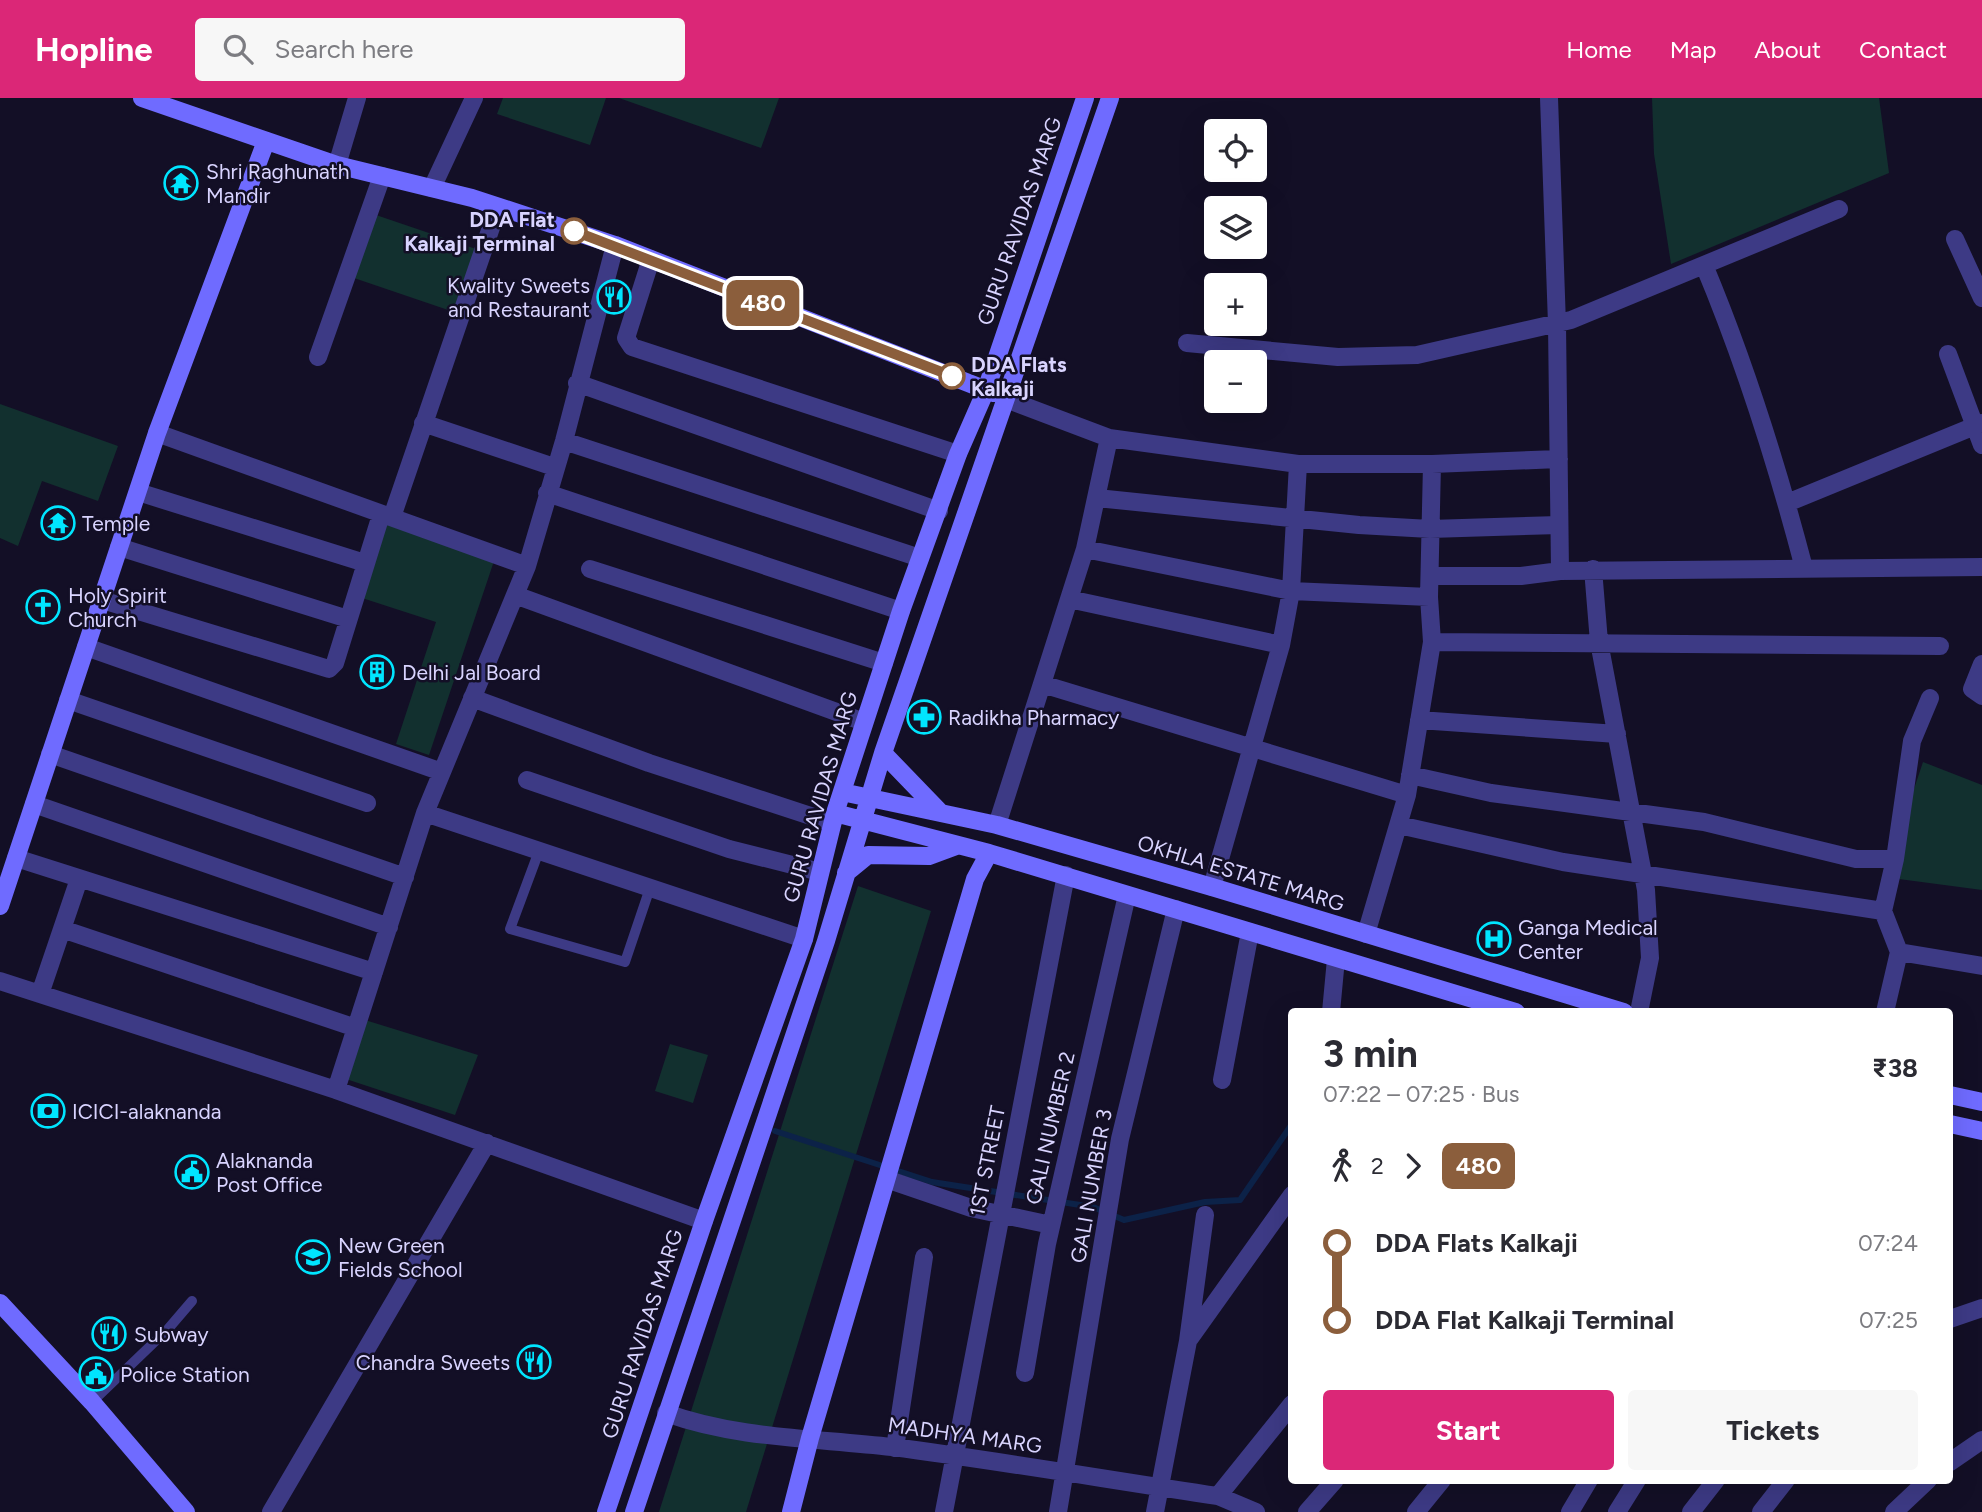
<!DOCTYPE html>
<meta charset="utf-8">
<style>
:root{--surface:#fff;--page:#f7f7f7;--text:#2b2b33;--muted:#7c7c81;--accent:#db2777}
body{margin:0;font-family:Figtree,sans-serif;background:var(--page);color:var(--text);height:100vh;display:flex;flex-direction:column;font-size:26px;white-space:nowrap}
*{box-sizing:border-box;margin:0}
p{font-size:23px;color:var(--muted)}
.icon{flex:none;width:38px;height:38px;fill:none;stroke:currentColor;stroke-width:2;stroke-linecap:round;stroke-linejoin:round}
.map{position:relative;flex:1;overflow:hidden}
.details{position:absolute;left:1288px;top:910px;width:665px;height:476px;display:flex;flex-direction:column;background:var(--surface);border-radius:7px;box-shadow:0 7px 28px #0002}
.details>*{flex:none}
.badge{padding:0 14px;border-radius:10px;font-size:24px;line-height:46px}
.buttons{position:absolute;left:1204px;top:21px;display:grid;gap:14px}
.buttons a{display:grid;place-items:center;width:63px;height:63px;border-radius:7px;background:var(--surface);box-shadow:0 7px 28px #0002;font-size:35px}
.map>.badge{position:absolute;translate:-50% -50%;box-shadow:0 0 0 4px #fff}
.legs{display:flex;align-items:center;gap:10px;height:77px;padding:0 35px;font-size:23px}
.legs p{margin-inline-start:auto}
.head{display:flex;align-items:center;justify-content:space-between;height:119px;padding:0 35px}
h1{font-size:38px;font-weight:700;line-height:52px}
.action{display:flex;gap:14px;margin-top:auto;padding:14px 35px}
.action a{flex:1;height:80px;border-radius:7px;background:var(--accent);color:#fff;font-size:28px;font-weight:700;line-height:80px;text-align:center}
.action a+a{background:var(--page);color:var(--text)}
ul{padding:0 35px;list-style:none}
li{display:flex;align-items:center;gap:24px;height:77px;font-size:26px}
li i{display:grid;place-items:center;width:10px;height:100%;margin:0 9px;background:currentColor}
li i::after{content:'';width:18px;height:18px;margin:-9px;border:5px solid;border-radius:50%;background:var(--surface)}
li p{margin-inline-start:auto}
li:first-child i{background:linear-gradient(#0000 50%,currentColor 0)}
li:last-child i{background:linear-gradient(currentColor 50%,#0000 0)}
header{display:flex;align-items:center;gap:42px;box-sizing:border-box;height:98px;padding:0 35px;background:var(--accent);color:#fff}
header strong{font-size:33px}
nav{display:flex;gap:38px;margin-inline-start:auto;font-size:24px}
.search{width:490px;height:63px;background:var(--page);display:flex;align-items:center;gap:18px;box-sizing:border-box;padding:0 24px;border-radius:7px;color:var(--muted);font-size:26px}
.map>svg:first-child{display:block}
.green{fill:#12302f}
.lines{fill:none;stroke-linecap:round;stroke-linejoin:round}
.stream{stroke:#0c2248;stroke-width:6}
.lane{stroke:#3d3a85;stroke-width:10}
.street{stroke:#3d3a85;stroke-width:18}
.secondary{stroke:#6f6bff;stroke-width:18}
.line-1-casing{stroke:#fff;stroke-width:16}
.line-1{stroke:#8b5e3c;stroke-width:10}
.stop-1-dot{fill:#fff;stroke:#8b5e3c;stroke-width:3.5}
.labels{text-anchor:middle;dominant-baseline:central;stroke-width:5;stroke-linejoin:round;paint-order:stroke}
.poi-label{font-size:21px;fill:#d9d4ff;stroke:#130f26;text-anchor:start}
.stop-label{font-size:21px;font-weight:bold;fill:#d9d4ff;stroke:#130f26;text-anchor:end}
.street-label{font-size:21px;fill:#d9d4ff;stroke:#130f26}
</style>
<header>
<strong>Hopline</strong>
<div class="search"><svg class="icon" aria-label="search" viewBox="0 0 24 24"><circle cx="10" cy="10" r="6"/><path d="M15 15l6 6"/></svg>Search here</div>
<nav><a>Home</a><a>Map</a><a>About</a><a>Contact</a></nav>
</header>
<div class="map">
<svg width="1982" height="1414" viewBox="0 0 1982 1414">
<rect width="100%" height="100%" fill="#130f26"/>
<!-- green -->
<path class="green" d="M503 0H606L590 47 497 16Z
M619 0H779L761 50Z
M1652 0H1879L1889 75 1671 166 1654 56Z
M376 117 476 151 454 214 354 180Z
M0 306 118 348 98 403 42 383 18 448 0 440Z
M385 420 496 457 429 657 396 646 436 524 359 499Z
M1923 664 1982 687V792L1899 781 1906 715Z
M858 788 931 813 746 1414H659Z
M365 922 478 957 455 1017 346 981Z
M670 946 708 957 693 1005 655 993Z"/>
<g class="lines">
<!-- stream -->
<path class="stream" d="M775 1033 932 1084 1093 1109 1124 1122 1205 1104 1240 1102 1292 1026"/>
<!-- lane -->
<path class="lane" d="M539 753 510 831 625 864 650 790
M92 1304 168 1231 192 1203"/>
<!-- street -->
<path class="street" d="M1549 0 1557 226 1560 473 1982 469
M337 67 357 0
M432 90 474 0
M1955 141 1982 200
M651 161 626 240 632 249 958 356
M1704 167C1745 265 1777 367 1804 470
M1187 245 1338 259 1417 257 1571 222 1839 111
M1948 256 1982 347
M318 259 382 78
M577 285 939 413
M1006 301 1109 340 1298 366H1432L1429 499 1432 544 1407 697 1366 836
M423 325 554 369
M157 335 527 468
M564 343 920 460
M1432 366 1559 361
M138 394 365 465
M547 395 901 513
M1097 400 1359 427 1430 431 1559 427
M1787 405 1982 325
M392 419 498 109
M119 449 348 521
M1085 451 1291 493 1429 499
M590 471 884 565
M1593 471 1599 544 1646 792 1650 860 1639 914
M1430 478H1521L1560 473
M515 497 864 624
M1069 501 1281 547
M102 502 329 571 335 565 381 417
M1432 544 1940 548
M86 549 442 674
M1982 566 1972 591 1982 598
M1042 586 1407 697
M472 600 649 665 832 725
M68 602 367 705
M1419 622 1617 636
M50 656 405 779
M1410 677 1491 695 1704 724 1856 761H1895
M527 682 729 751 820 774
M34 706 389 829
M425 715 804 841
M997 727 1085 451 1109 340
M1399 727 1563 764 1883 813
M16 760 374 874
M1212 789 1281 547 1291 493 1298 366
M62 831 356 930
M1899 854 1982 868
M0 883 336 992 704 1123
M40 896 79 781
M1331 914 1336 861
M1885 914 1899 854 1883 813 1895 761 1912 643 1930 600
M1222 982 1250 834
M336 992 425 715 527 468 564 343 615 147
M889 1082 971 1110 1051 1127
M1950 1221 1982 1210
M1190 1240 1292 1097
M1025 1275 1047 1146 1127 797
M666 1315C738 1341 816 1340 892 1349 1001 1363 1110 1382 1218 1398L1256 1414
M895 1350 924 1159
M1950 1364 1982 1342
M1218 1398 1292 1306
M271 1414 487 1045
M944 1414 1066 777
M1058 1414 1120 1041 1176 811
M1155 1414 1188 1243 1205 1117
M1307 1414 1335 1382
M1416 1414 1442 1382
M1570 1414 1589 1382
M1617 1414 1637 1382
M1691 1414 1716 1382
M1761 1414 1786 1382
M1894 1414 1928 1382"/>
<!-- secondary -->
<path class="secondary" d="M142 0 337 67 472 100 615 147 994 295
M883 655 939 713
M842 694 997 727 1212 789 1624 914
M835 715 989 755 1516 914
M846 775 868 757 929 758 956 748
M0 808 157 335 266 43
M1950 997 1982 1004
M1950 1026 1982 1033
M0 1205 92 1304 186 1414
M606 1414 704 1123 804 841 835 715 901 513 958 356 986 292 1085 0
M634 1414 826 843 883 655 1110 0
M791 1414 810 1340 975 781 989 755"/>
</g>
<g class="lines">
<defs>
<path id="line-1" d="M574 133 952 278"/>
</defs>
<!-- line-1 casing -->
<use href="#line-1" class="line-1-casing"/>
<!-- line-1 -->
<use href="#line-1" class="line-1"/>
</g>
<!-- icons -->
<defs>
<symbol id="temple-ring" viewBox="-11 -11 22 22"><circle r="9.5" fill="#130f26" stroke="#00e5ff" stroke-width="1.5"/><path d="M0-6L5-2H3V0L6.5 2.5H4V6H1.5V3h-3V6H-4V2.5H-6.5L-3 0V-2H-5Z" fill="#00e5ff"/></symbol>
<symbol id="restaurant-ring" viewBox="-11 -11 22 22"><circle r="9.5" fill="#130f26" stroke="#00e5ff" stroke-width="1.5"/><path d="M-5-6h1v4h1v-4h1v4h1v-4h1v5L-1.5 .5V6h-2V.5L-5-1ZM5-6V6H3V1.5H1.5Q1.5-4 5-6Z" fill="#00e5ff"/></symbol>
<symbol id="church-ring" viewBox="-11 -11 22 22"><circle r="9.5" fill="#130f26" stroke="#00e5ff" stroke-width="1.5"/><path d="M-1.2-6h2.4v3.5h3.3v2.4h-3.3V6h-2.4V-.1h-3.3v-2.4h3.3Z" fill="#00e5ff"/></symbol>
<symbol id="building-ring" viewBox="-11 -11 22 22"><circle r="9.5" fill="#130f26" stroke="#00e5ff" stroke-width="1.5"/><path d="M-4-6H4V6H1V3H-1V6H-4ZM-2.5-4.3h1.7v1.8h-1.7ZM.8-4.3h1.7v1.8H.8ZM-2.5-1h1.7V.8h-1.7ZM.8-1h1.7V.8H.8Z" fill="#00e5ff"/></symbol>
<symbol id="pharmacy-ring" viewBox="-11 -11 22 22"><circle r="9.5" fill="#130f26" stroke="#00e5ff" stroke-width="1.5"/><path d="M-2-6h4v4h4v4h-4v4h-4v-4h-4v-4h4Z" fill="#00e5ff"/></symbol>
<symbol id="hospital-ring" viewBox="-11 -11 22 22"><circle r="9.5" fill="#130f26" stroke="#00e5ff" stroke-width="1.5"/><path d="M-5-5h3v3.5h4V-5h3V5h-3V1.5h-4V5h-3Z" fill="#00e5ff"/></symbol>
<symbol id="bank-ring" viewBox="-11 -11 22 22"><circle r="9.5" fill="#130f26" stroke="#00e5ff" stroke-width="1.5"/><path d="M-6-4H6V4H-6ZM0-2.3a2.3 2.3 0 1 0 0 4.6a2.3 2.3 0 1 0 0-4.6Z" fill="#00e5ff"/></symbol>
<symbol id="civic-ring" viewBox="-11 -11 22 22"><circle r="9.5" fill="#130f26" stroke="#00e5ff" stroke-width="1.5"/><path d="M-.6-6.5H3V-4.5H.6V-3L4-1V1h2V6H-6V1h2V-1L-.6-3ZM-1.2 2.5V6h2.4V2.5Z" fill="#00e5ff"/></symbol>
<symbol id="school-ring" viewBox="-11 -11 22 22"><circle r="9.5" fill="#130f26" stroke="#00e5ff" stroke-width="1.5"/><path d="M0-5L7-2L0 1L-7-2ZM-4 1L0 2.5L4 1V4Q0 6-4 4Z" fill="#00e5ff"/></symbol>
</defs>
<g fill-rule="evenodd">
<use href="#temple-ring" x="162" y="66" width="38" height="38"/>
<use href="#restaurant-ring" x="595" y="180" width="38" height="38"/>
<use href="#temple-ring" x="39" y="406" width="38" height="38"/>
<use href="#church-ring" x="24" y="490" width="38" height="38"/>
<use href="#building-ring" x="358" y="555" width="38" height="38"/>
<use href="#pharmacy-ring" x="905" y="600" width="38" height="38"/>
<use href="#hospital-ring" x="1475" y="822" width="38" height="38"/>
<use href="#bank-ring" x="29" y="994" width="38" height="38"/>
<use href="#civic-ring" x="173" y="1055" width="38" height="38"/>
<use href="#school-ring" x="294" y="1140" width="38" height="38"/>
<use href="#restaurant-ring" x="90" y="1217" width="38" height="38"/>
<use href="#restaurant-ring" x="515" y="1245" width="38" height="38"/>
<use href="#civic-ring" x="77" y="1257" width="38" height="38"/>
</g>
<!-- markers -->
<g class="stop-1-dot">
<circle cx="574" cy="133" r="12"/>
<circle cx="952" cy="278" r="12"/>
</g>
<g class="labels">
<!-- poi labels -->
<g class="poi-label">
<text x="206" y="73">Shri Raghunath<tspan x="206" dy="24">Mandir</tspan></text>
<text x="590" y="187" text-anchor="end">Kwality Sweets<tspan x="590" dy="24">and Restaurant</tspan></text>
<text x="82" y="425">Temple</text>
<text x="68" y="497">Holy Spirit<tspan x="68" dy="24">Church</tspan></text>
<text x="402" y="574">Delhi Jal Board</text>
<text x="948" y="619">Radikha Pharmacy</text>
<text x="1518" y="829">Ganga Medical<tspan x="1518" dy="24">Center</tspan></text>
<text x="72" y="1013">ICICI-alaknanda</text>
<text x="216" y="1062">Alaknanda<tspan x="216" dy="24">Post Office</tspan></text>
<text x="338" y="1147">New Green<tspan x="338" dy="24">Fields School</tspan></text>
<text x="134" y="1236">Subway</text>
<text x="510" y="1264" text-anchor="end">Chandra Sweets</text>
<text x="120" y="1276">Police Station</text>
</g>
<!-- stop labels -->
<g class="stop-label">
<text x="555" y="121">DDA Flat<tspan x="555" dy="24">Kalkaji Terminal</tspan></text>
<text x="971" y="266" text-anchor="start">DDA Flats<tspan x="971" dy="24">Kalkaji</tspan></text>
</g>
<!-- street labels -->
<g class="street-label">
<text transform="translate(1019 123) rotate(-71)">GURU RAVIDAS MARG</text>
<text transform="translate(820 699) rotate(-74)">GURU RAVIDAS MARG</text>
<text transform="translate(1241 775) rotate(17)">OKHLA ESTATE MARG</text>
<text transform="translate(1050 1030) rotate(-77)">GALI NUMBER 2</text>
<text transform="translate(987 1063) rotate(-79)">1ST STREET</text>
<text transform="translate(1091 1088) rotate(-80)">GALI NUMBER 3</text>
<text transform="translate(642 1236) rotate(-72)">GURU RAVIDAS MARG</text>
<text transform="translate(965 1337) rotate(8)">MADHYA MARG</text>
</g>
</g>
</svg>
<div class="buttons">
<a><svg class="icon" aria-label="locate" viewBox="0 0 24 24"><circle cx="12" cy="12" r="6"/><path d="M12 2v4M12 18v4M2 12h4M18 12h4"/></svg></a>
<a><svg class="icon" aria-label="layers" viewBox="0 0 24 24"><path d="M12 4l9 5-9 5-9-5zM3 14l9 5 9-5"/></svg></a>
<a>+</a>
<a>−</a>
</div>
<b class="badge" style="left:763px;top:205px;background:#8b5e3c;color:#fff">480</b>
<section class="details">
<div class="head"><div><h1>3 min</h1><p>07:22 – 07:25 · Bus</p></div><b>₹38</b></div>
<div class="legs"><svg class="icon" aria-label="walk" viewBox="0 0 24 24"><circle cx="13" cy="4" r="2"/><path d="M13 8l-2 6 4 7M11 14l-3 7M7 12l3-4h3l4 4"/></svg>2<svg class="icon" aria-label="forward" viewBox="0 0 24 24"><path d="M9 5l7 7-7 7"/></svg><b class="badge" style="background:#8b5e3c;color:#fff">480</b></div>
<ul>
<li><i style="color:#8b5e3c"></i><b>DDA Flats Kalkaji</b><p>07:24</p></li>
<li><i style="color:#8b5e3c"></i><b>DDA Flat Kalkaji Terminal</b><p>07:25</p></li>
</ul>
<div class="action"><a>Start</a><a>Tickets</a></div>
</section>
</div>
